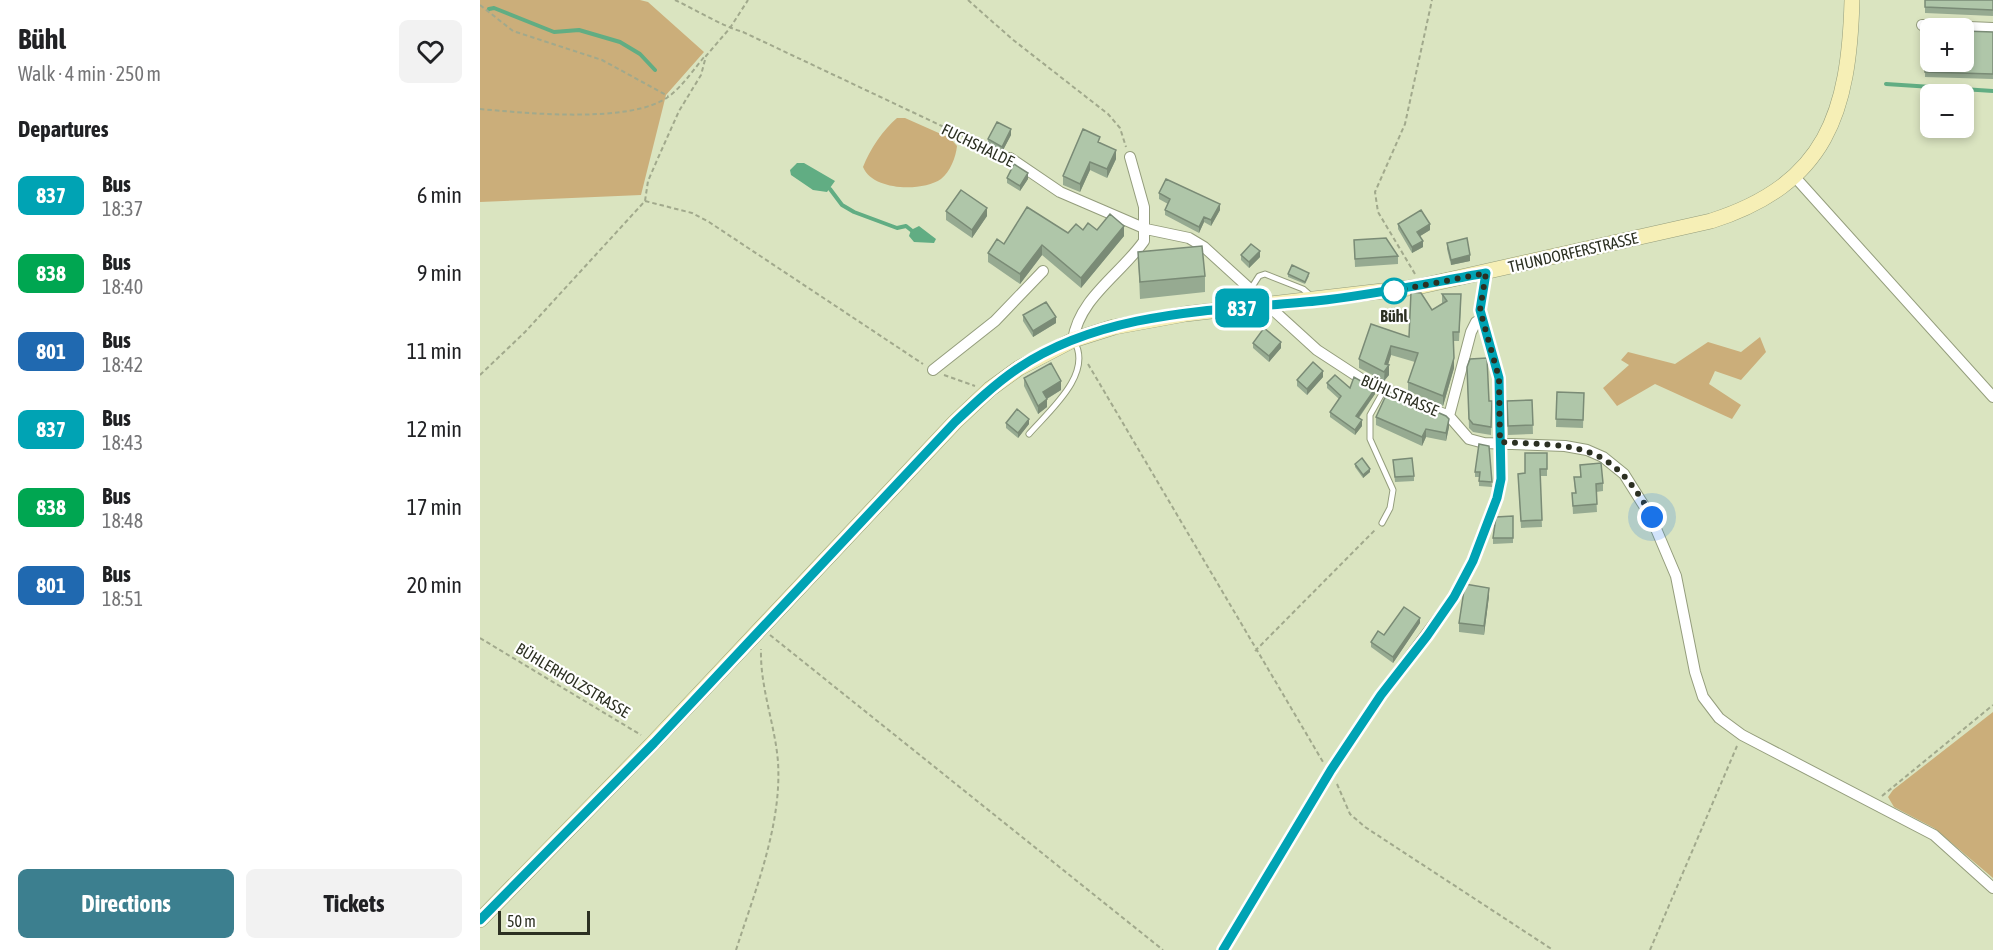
<!DOCTYPE html>
<meta charset="utf-8">
<style>
:root{--surface:#fff;--page:#f2f2f2;--text:#202124;--muted:#757577;--accent:#3c7f8f}
body{margin:0;font-family:"Asap Condensed",sans-serif;background:var(--page);color:var(--text);height:100vh;display:flex;flex-direction:column;font-size:22px;white-space:nowrap}
*{box-sizing:border-box;margin:0}
p{font-size:20px;color:var(--muted)}
.icon{flex:none;width:33px;height:33px;fill:none;stroke:currentColor;stroke-width:2;stroke-linecap:round;stroke-linejoin:round}
.map{position:relative;flex:1;overflow:hidden}
.sheet{display:flex;flex-direction:column;background:var(--surface);width:480px}
.sheet>*{flex:none}
.badge{padding:0 12px;border-radius:9px;font-size:21px;line-height:39px}
.buttons{position:absolute;left:1440px;top:18px;display:grid;gap:12px}
.buttons a{display:grid;place-items:center;width:54px;height:54px;border-radius:9px;background:var(--surface);box-shadow:0 3px 9px #0003;font-size:30px}
.scale{position:absolute;left:18px;bottom:15px;width:92px;box-sizing:border-box;padding-left:6px;border:3px solid #2c3022;border-top:0;font-size:16px;line-height:21px;white-space:nowrap;color:#2c3022;-webkit-text-stroke:4px #fff;paint-order:stroke}
.you{position:absolute;width:30px;height:30px;margin:-15px;border:4px solid #fff;border-radius:50%;background:#1a73e8;box-shadow:0 0 0 9px #1a73e833}
.map>.badge{position:absolute;translate:-50% -50%;box-shadow:0 0 0 3px #fff}
h2{padding:0 18px;font-size:22px;line-height:54px}
.round{display:grid;place-items:center;flex:none;width:63px;height:63px;border-radius:9px;background:var(--page)}
.summary{display:flex;align-items:center;justify-content:space-between;height:102px;padding:0 18px}
h1{font-size:28px;font-weight:700;line-height:45px}
.button{display:flex;gap:12px;margin-top:auto;padding:12px 18px}
.button a{flex:1;height:69px;border-radius:9px;background:var(--accent);color:#fff;font-size:24px;font-weight:700;line-height:69px;text-align:center}
.button a+a{background:var(--page);color:var(--text)}
ul{padding:0;list-style:none}
li{display:flex;align-items:center;gap:18px;height:78px;padding:0 18px}
li div{flex:1}
li b{display:block;font-size:22px}
li em{font-style:normal}
li .badge{min-width:66px;font-weight:700;text-align:center}
main{display:flex;flex:1;min-height:0}
.map>svg:first-child{display:block}
.green{fill:#cbae7a}
.water{fill:#61ad83}
.lines{fill:none;stroke-linecap:round;stroke-linejoin:round}
.stream{stroke:#61ad83;stroke-width:4}
.lane-casing{stroke:#949d7c;stroke-width:7}
.street-casing{stroke:#949d7c;stroke-width:12}
.secondary-casing{stroke:#949d7c;stroke-width:16}
.path{stroke:#a1a98c;stroke-width:2;stroke-dasharray:4.5 3;stroke-linecap:butt}
.lane{stroke:#fff;stroke-width:5}
.street{stroke:#fff;stroke-width:10}
.secondary{stroke:#f6efb6;stroke-width:15}
.wall{fill:#96aa91}
.shaded-wall{fill:#7a8b76}
.building{fill:#afc6a9;stroke:#7a8b76;stroke-width:1.5}
.line-casing{stroke:#fff;stroke-width:14}
.line{stroke:#00a3b4;stroke-width:9}
.walk{stroke:#2c3022;stroke-width:6;stroke-dasharray:0 10.8}
.stop-dot{fill:#fff;stroke:#00a3b4;stroke-width:3}
.labels{text-anchor:middle;dominant-baseline:central;stroke-width:4.5;stroke-linejoin:round;paint-order:stroke}
.street-label{font-size:16px;fill:#2c3022;stroke:#fff}
.stop-label{font-size:16px;font-weight:bold;fill:#2c3022;stroke:#fff}
</style>
<main>
<section class="sheet">
<div class="summary"><div><h1>Bühl</h1><p>Walk · 4 min · 250 m</p></div><a class="round"><svg class="icon" aria-label="heart" viewBox="0 0 24 24"><path d="M12 20l-8-8c-3-5 5-10 8-4 3-6 11-1 8 4z"/></svg></a></div>
<h2>Departures</h2>
<ul>
<li><span class="badge" style="background:#00a3b4;color:#fff">837</span><div><b>Bus</b><p>18:37</p></div><em>6 min</em></li>
<li><span class="badge" style="background:#00a651;color:#fff">838</span><div><b>Bus</b><p>18:40</p></div><em>9 min</em></li>
<li><span class="badge" style="background:#2069b0;color:#fff">801</span><div><b>Bus</b><p>18:42</p></div><em>11 min</em></li>
<li><span class="badge" style="background:#00a3b4;color:#fff">837</span><div><b>Bus</b><p>18:43</p></div><em>12 min</em></li>
<li><span class="badge" style="background:#00a651;color:#fff">838</span><div><b>Bus</b><p>18:48</p></div><em>17 min</em></li>
<li><span class="badge" style="background:#2069b0;color:#fff">801</span><div><b>Bus</b><p>18:51</p></div><em>20 min</em></li>
</ul>
<div class="button"><a>Directions</a><a>Tickets</a></div>
</section>
<div class="map">
<svg width="1513" height="950" viewBox="0 0 1513 950">
<rect width="100%" height="100%" fill="#dae4c0"/>
<!-- green -->
<path class="green" d="M0 0H160L168 2 224 52 186 95 161 195 0 202Z
M417 118H425L470 138 477 146C476 157 470 172 461 179 442 192 393 191 383 167 390 149 403 130 417 118Z
M1280 337 1286 352 1261 380 1235 371 1229 384 1261 405 1252 419 1175 384 1137 406 1123 388 1149 365 1141 360 1148 352 1195 364 1228 342 1261 352Z
M1513 712V878L1454 828 1414 807 1408 797 1413 790Z"/>
<!-- water -->
<path class="water" d="M317 163H324L355 181 347 192 333 190 311 175 310 170Z
M439 226 456 239 454 243 434 242 429 236 431 230Z"/>
<g class="lines">
<!-- stream -->
<path class="stream" d="M9 9 14 8 74 32 99 30 140 42 160 54 175 70
M1406 84 1513 91
M350 189 362 205 374 212 417 228 426 226 431 230"/>
<defs>
<path id="lane" d="M770 290 779 276 785 274 823 289 831 296
M549 434C568 412 614 374 594 341
M902 523 910 508 913 490 890 439V415L904 390"/>
<path id="street" d="M1442 25 1513 28
M530 158 580 192 666 229 709 238 724 247 837 350 886 382 969 416 989 439 1004 443 1085 446 1107 450 1123 457 1144 474 1171 517 1196 576 1215 672 1223 697 1239 718 1262 735 1454 835 1513 888
M1314 176 1513 397
M593 340C599 298 641 274 664 241V207L650 157
M453 370 515 321 563 271
M969 416 991 332 996 322 1002 319
M743 950 851 770 901 695 974 597 993 561 1017 498 1021 479 1019 378 1000 310 1006 273"/>
<path id="secondary" d="M0 920 173 743 475 422 510 389 539 368 593 340 634 327 705 314 937 287 1231 221C1347 184 1369 112 1372 0"/>
</defs>
<!-- lane casing -->
<use href="#lane" class="lane-casing"/>
<!-- street casing -->
<use href="#street" class="street-casing"/>
<!-- secondary casing -->
<use href="#secondary" class="secondary-casing"/>
<!-- path -->
<path class="path" d="M195 0C216 10 242 26 263 32L519 153
M488 0 532 39 628 114 640 128 646 147
M0 5 33 31 122 60 188 96
M0 109C45 113 150 124 188 97 202 87 214 69 225 56
M165 201 212 213 229 222 443 364
M935 274 898 212 895 192 925 124 952 0
M608 364 843 762
M0 375 45 332 165 201 168 181 178 158 199 111 221 75 226 56 250 28 268 0
M464 375 495 386
M290 635 683 950
M0 638 161 735
M775 651 895 530
M857 784 870 814 885 827 1073 950
M1402 796 1513 705
M256 950C275 891 302 825 298 762 295 724 280 688 281 649
M1170 950 1257 746"/>
<!-- lane -->
<use href="#lane" class="lane"/>
<!-- street -->
<use href="#street" class="street"/>
<!-- secondary -->
<use href="#secondary" class="secondary"/>
</g>
<!-- wall -->
<path class="wall" d="M1513 0V16L1445 13V7Z
M1446 29 1513 32V79L1445 77Z
M531 135 522 152 508 145V139Z
M620 143 636 159 627 178 610 170 600 192 583 185V176Z
M527 178 548 179 540 191 527 183Z
M679 193 740 210 731 226 724 222 719 233 685 215V210L688 204 679 199Z
M466 211 507 216 492 238 466 220Z
M918 224 950 230 940 236 943 247 932 253 918 229Z
M603 230H617L644 236 601 288 562 255 540 284 508 262V253L524 244 588 233Z
M874 240 918 256V264L875 267Z
M967 243 990 261 971 265 967 249Z
M658 252 725 276V292L660 299Z
M761 255 780 257 769 268 761 260Z
M808 274 829 276 825 284 808 277Z
M962 294 981 304 979 341H974V368L963 406 928 391V382L935 362 911 355 908 365 909 375 904 381 879 368V359L929 337 952 310 962 303Z
M543 315 576 323 553 337 543 321Z
M773 343 801 348 789 362 773 348Z
M987 367 1009 401 1012 409 1011 435 993 432 989 428Z
M843 377 827 395 817 386V380Z
M544 378 581 390 567 399V407L558 414 544 386Z
M847 383 895 394 879 418 882 426 875 435 850 417V412L859 399 847 388Z
M1077 392 1104 393 1103 428 1076 427Z
M1052 400 1053 434 1028 435 1027 401Z
M896 417 969 427 966 441 946 437 942 446 896 425Z
M526 423 549 424 538 438 526 428Z
M1009 446 1012 487 999 486V477H995V472Z
M1067 453V476H1060L1062 527 1041 528 1038 474 1045 473Z
M913 460 934 476V481L915 482Z
M875 464 890 472 883 478 875 467Z
M1100 465 1123 483V491L1116 492 1117 512 1093 514 1092 493H1095L1094 477H1100Z
M1033 516V543L1013 544V538Z
M1009 596 1004 635 979 632V623Z
M940 623 913 663 891 647V642L904 635Z"/>
<!-- shaded-wall -->
<path class="shaded-wall" d="M531 129V135L522 152V147Z
M636 150V159L627 178V169Z
M610 162V170L600 192V184Z
M548 173V179L540 191V186Z
M740 204V210L731 226V220Z
M507 208V216L492 238V230Z
M724 217V222L719 233V227Z
M950 224V230L937 238V232Z
M644 226V236L601 288V278Z
M943 241V247L932 253V247Z
M562 245V255L540 284V274Z
M780 251V257L769 268V262Z
M990 255V261L971 265V260Z
M576 317V323L553 337V331Z
M801 342V348L789 362V356Z
M911 346V355L907 368 909 365V375L904 381 905 364Z
M974 358V368L963 406V396Z
M843 371V377L827 395V389Z
M581 381V390L563 401V392Z
M895 389V394L876 421V416Z
M567 399V407L558 414V406Z
M549 419V424L538 438V433Z
M969 419V427L966 441V433Z
M882 420V426L875 435V430Z
M946 429V437L942 446V437Z
M890 469V472L883 478V475Z
M1009 588V596L1004 635V626Z
M940 618V623L913 663V657Z"/>
<!-- building -->
<path class="building" d="M1445 0H1513V10L1445 7Z
M1446 29H1450V62H1484V31L1513 32V74L1445 72Z
M517 122 531 129 522 147 508 139Z
M603 129 620 137 618 142 636 150 627 169 610 162 600 184 583 176Z
M534 164 548 173 540 186 527 178Z
M686 179 740 204 731 220 724 217 719 227 685 210 690 199 679 193Z
M481 190 507 208 492 230 466 211Z
M547 207 588 233 596 224 603 230 608 223 617 230 630 214 644 226 601 278 562 245 540 274 508 253 517 239 524 244Z
M941 210 950 224 937 232 943 241 932 247 918 224Z
M906 238 918 256 875 259 874 240Z
M987 238 990 255 971 260 967 243Z
M771 244 780 251 769 262 761 255Z
M722 246 725 276 660 282 658 252Z
M812 265 829 273 825 282 808 274Z
M931 292 941 293 952 310 967 301 962 294H981L979 332H973L974 358 963 396 928 382 938 353 911 346 905 364 909 365 904 372 879 359 891 324 929 337Z
M566 302 576 317 553 331 543 315Z
M784 328 801 342 789 356 773 343Z
M1007 358 1009 401H1012L1011 427 993 424 989 419 987 367 990 359Z
M833 362 843 371 827 389 817 380Z
M571 363 581 381 563 392 567 399 558 406 544 378Z
M855 375 870 388 874 377 895 389 876 416 882 420 875 430 850 412 861 396 847 383Z
M908 391 966 416 969 419 966 433 946 429 942 437 896 417Z
M1077 392 1104 393 1103 420 1076 419Z
M1052 400 1053 425 1028 426 1027 401Z
M537 409 549 419 538 433 526 423Z
M999 444 1009 446 1012 482 999 481 1000 472H995Z
M1045 453H1067V469H1060L1062 520 1041 521 1038 474 1045 473Z
M882 458 890 469 883 475 875 464Z
M932 458 934 476 915 477 913 460Z
M1121 463 1123 483 1116 484 1117 504 1093 506 1092 493H1096L1094 477H1101L1100 465Z
M1033 516V538H1013L1016 517Z
M985 584 1009 588 1004 626 979 623Z
M924 607 940 618 913 657 891 642 898 631 904 635Z"/>
<g class="lines">
<defs>
<path id="line" d="M0 920 174 743 475 422C495 403 515 384 537 369 624 310 736 311 836 301 893 295 949 283 1006 273L1000 310 1019 378 1021 479 1017 498 993 561 974 597 947 636 901 695 851 770 743 950"/>
</defs>
<!-- line casing -->
<use href="#line" class="line-casing"/>
<!-- line -->
<use href="#line" class="line"/>
<!-- walk -->
<path class="walk" d="M914 291 1006 273 1000 310 1019 378 1020 442C1098 446 1131 441 1172 517"/>
</g>
<!-- markers -->
<circle class="stop-dot" cx="914" cy="291" r="12"/>
<g class="labels">
<!-- street labels -->
<g class="street-label">
<text transform="translate(498 145) rotate(26)">FUCHSHALDE</text>
<text transform="translate(1093 252) rotate(-13)">THUNDORFERSTRASSE</text>
<text transform="translate(920 395) rotate(23)">BÜHLSTRASSE</text>
<text transform="translate(93 680) rotate(31)">BÜHLERHOLZSTRASSE</text>
</g>
<!-- stop labels -->
<g class="stop-label">
<text x="914" y="316">Bühl</text>
</g>
</g>
</svg>
<div class="buttons">
<a>+</a>
<a>−</a>
</div>
<div class="scale">50 m</div>
<div class="you" style="left:1172px;top:517px"></div>
<b class="badge" style="left:762px;top:308px;background:#00a3b4;color:#fff">837</b>
</div>
</main>
